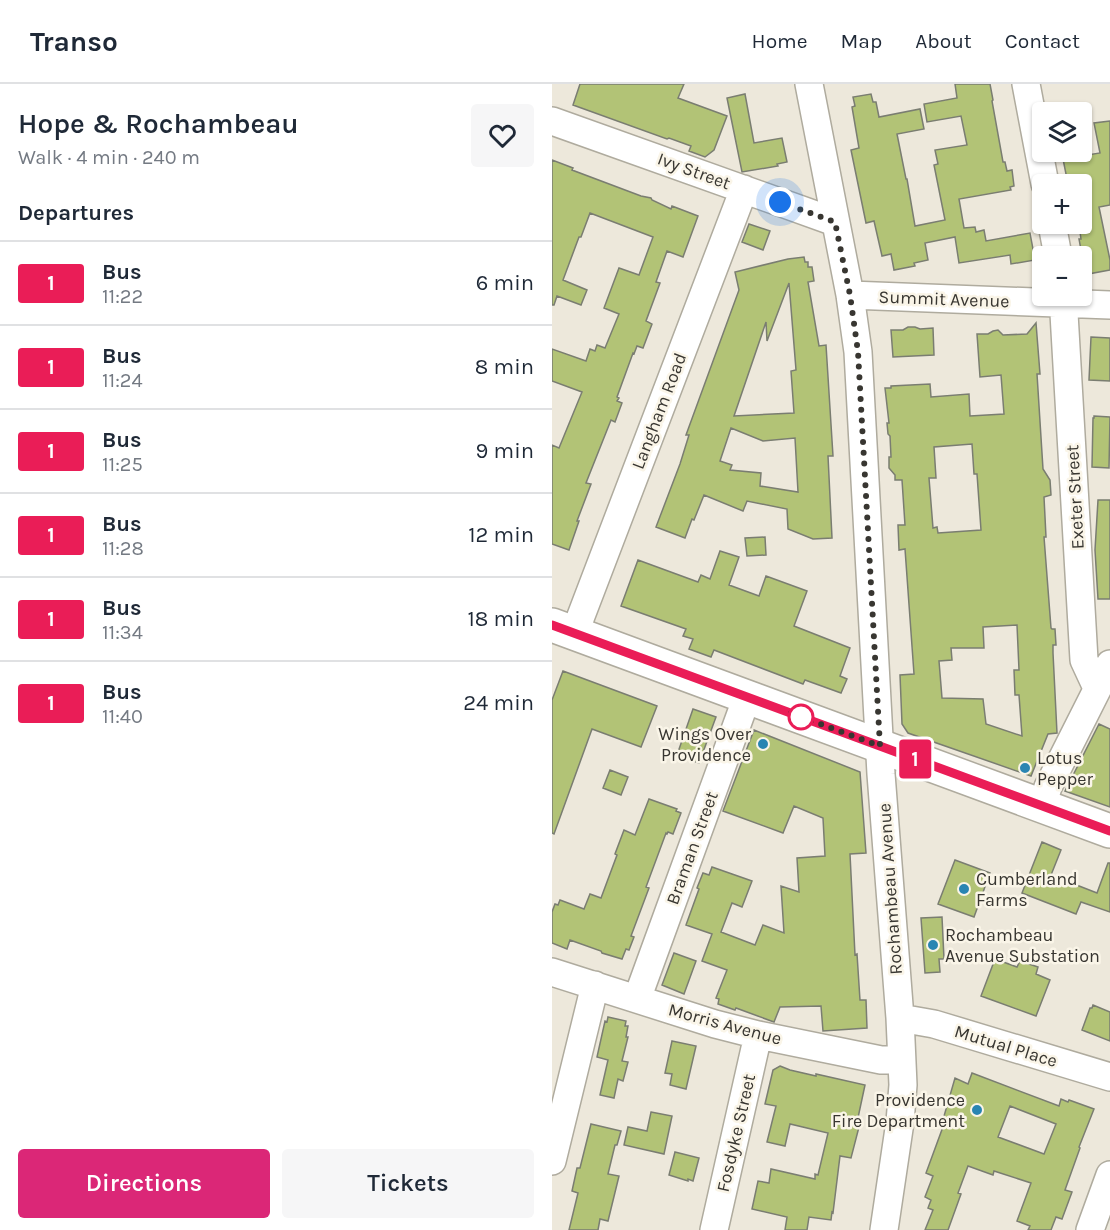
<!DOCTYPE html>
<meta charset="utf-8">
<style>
:root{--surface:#fff;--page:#f6f6f7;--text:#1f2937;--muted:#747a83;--line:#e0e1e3;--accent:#db2777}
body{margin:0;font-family:Karla,sans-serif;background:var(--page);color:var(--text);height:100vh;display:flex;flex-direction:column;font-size:22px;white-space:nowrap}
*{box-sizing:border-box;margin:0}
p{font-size:20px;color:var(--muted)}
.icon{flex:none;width:33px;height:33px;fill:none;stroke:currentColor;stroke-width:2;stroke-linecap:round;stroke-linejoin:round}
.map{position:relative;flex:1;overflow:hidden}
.details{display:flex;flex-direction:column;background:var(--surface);width:552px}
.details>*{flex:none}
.badge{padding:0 12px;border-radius:4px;font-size:21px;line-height:39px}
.fabs{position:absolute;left:480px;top:18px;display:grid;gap:12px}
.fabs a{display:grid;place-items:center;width:60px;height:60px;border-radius:6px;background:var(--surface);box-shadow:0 2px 4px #0004;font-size:30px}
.you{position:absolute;width:30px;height:30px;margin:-15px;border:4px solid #fff;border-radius:50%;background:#1a73e8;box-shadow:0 0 0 9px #1a73e833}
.map>.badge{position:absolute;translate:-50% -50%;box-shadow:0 0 0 3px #fff}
h2{padding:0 18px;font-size:22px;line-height:54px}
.round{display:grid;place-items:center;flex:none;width:63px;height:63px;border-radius:6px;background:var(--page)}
.overview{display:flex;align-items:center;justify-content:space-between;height:102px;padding:0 18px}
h1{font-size:28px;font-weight:600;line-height:45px}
.cta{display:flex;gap:12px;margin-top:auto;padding:12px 18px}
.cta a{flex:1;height:69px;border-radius:6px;background:var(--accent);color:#fff;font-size:24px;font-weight:600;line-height:69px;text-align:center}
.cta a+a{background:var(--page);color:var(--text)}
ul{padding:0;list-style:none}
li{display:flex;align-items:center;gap:18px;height:84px;padding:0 18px;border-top:2px solid var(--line)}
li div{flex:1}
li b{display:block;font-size:22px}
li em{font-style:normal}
li .badge{min-width:66px;font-weight:700;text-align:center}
header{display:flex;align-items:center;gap:36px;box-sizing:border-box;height:84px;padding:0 30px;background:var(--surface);border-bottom:2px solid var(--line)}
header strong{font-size:28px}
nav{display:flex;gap:33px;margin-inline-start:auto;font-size:21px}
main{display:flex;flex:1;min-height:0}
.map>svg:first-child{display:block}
.building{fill:#b2c376;stroke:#7a7d71;stroke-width:1.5;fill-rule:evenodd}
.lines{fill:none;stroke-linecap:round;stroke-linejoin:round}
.minor-casing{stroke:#afab9e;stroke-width:30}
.major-casing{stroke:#afab9e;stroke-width:36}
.minor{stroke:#fff;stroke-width:27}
.major{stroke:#fff;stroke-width:33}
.line-casing{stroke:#fff;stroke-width:14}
.line{stroke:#ea1d57;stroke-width:9}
.walk{stroke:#383631;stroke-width:6;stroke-dasharray:0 10.8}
.stop-dot{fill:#fff;stroke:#ea1d57;stroke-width:3}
.poi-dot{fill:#2985b2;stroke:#faf5e8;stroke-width:2}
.labels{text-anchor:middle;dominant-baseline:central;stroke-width:5;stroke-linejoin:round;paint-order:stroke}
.street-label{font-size:18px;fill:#383631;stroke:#faf5e8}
.poi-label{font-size:18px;fill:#383631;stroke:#faf5e8;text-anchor:start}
</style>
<header>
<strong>Transo</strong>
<nav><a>Home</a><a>Map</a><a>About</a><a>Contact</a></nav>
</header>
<main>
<section class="details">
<div class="overview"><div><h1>Hope &amp; Rochambeau</h1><p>Walk · 4 min · 240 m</p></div><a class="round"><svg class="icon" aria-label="heart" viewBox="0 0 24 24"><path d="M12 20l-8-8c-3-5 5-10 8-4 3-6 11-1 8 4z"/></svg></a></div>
<h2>Departures</h2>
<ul>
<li><span class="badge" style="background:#ea1d57;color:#fff">1</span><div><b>Bus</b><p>11:22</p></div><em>6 min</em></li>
<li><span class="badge" style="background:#ea1d57;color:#fff">1</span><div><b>Bus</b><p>11:24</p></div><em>8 min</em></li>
<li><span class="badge" style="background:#ea1d57;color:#fff">1</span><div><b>Bus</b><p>11:25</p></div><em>9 min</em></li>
<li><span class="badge" style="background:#ea1d57;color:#fff">1</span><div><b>Bus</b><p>11:28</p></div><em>12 min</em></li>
<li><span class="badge" style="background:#ea1d57;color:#fff">1</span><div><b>Bus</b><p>11:34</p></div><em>18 min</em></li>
<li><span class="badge" style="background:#ea1d57;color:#fff">1</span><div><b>Bus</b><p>11:40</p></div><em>24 min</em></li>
</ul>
<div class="cta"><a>Directions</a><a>Tickets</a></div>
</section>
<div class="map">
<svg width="558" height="1146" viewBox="0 0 558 1146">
<rect width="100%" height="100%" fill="#ede8db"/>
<!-- building -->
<path class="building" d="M28 0H132L126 14 175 32 162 66 153 73 137 67 139 62 117 54 115 55 21 21Z
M403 0H438L441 16 440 17 451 78H453L455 87 460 86 462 102 458 103 459 106 407 115 412 144 423 143 424 148 432 146 434 157 478 149 483 176 459 180 458 171 407 179 403 153 373 159 376 176 362 179 363 182 342 186 339 170 330 172 322 137 314 139 299 66 307 64 300 23 303 22 301 13 319 10 321 18H324L327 33 368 25 372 45 345 50 354 95H355L363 142 393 136 382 81 386 80 383 66 415 61 409 32 375 38 372 20 405 14Z
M193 10 202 59 230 54 235 78 225 80 226 82 190 88 175 14Z
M558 37V121L547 123 558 176V186L536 190 535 182H532L527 155H529L528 148 536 146 530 114V100H516L511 75 548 69 542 39Z
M0 76 21 84 20 86 89 112 99 114 100 116 119 125 120 122 146 132 131 173 115 167 104 198 108 199 94 237 100 240 91 264 85 262 82 270 81 269 65 313 67 314 65 317 70 319 63 338 59 336 34 399 39 400 25 437H27L17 466 0 460V361L7 364 30 308 0 297V265L34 277 38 265 43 267 45 261 53 264 67 230 52 224 67 184 87 191 101 153 38 129 29 153H27L11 196 35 206 29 221 5 212 2 221H0Z
M197 140 218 147 211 166 190 158Z
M252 173 253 178H256V183H260L262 197 256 198 267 262 274 261 281 372H276L280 454 261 455 236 445 235 425 195 417 191 427 152 411 142 436 140 435 133 454 104 443 128 380 137 351H134L187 206 183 188 236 175ZM237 199 244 286 239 287 242 329 182 332 214 238 215 257ZM179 344 211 357 243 354 246 408 208 402 209 389 178 386 180 381 168 377Z
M484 239 488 290H485L491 385 498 396 499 411 492 413 494 453H492L499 544 500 545H503L504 561H501V569L505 649 496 650 479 692 356 649 350 640 348 591 362 590 353 465 347 466 346 441H353L350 396H343V391L337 384V373H339L338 352 336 350 335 339H337L333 304H339V302L378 300 379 313 417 310 418 332 452 330 449 291 428 293 425 250H436L441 247 446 246 451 251 475 250ZM420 360 422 390H425L429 446 386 449 385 443 381 444 377 394H384L382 363ZM465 541 467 586H462L463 611H467L470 652 434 640 431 615 390 614 387 577 400 576 399 564H432L431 543Z
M356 243H363L368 245 381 244 382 271 341 273 339 246H351Z
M539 253 558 254V297L537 296Z
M542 332 558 333 557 384 540 383 541 334H542Z
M546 416H558V515H546L543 466Z
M213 453 214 471 195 472 193 454Z
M168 467 187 473 177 501 207 512 214 492 255 507 242 542 298 564 288 592 295 595 289 609 253 596 251 600 162 566 159 573 137 565 141 555 131 552 134 545 69 522 86 476 146 498 149 491 158 495Z
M11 587 105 622 89 663 40 645 2 750 0 749V616Z
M141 625 164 633 147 679 125 671Z
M547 640 558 645V723L513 707Z
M202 646 308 688 314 769 298 770 303 871 305 870 308 916H314L315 944 271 947 269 922 228 923 222 938 184 924 183 926 166 920 167 915 164 914 175 886 150 877 160 850 134 841 147 805 145 804 151 789 157 791 160 783 200 797 190 823 180 819 169 848 203 861 211 841 232 849 229 802 247 808 245 774 273 772 271 734 242 722 231 749 171 727Z
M58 686 76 693 69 711 51 704Z
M97 715 125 725 124 727 129 729 121 750 116 748 115 750 114 749 94 803 97 804 79 852 82 853 77 866 74 865 70 875 50 869 49 867 18 856 15 865 0 859V828L3 820 6 821 8 816 32 825 38 810 49 814 65 771 63 770 72 746 83 751Z
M490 758 509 766 499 791 545 809 556 779H558V828L529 818 524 830 470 809Z
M403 776 438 789 422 833 386 820Z
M390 833 392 875H387L388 888 373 889 369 834Z
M122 869 144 877 132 910 110 901Z
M443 875 465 883 468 877 486 883 484 890 498 896 484 932 429 912Z
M541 921 558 928V957L530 946 538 924H540Z
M56 933 74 937 73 942H76L74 953H76L70 977 76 978 71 997 66 995 62 1014 48 1011 56 976 45 973 53 937 55 938Z
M120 957 144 962 134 1005 118 1001 120 990 113 989Z
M228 982 238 986 264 992V990L313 1001 304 1043H307L299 1074 288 1072 281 1129 280 1128 279 1136 257 1133 255 1146H233L235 1133 200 1125 206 1097 217 1099 219 1085 263 1095V1090L266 1091 276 1049 238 1040 233 1062 215 1058 224 1022 213 1020 221 986Z
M420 989 507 1022 509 1015 516 1018 517 1016 542 1025 527 1063 528 1064 513 1106 520 1108 510 1135 504 1133 499 1146H476L478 1142 465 1137 479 1099 442 1087 441 1091 416 1082 406 1109 409 1110 396 1146H373L381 1126 376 1124 379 1116 373 1113 381 1092 374 1089 392 1040 390 1039 403 994 416 1000ZM458 1022 504 1040 492 1070 446 1053Z
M99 1028 120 1032 112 1070 72 1061 76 1043 95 1047Z
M39 1040 69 1047 65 1061H63L56 1090 67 1092 56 1137 48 1135 46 1146H17L26 1109 20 1107 25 1084H28Z
M123 1068 147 1074 141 1097 136 1095V1097L117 1091Z"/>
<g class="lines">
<defs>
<path id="minor" d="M257 0 298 211 306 268 329 690 348 934 351 1001 348 1038 332 1146
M474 0 493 100
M0 37 283 138
M500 140 506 172
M298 211 558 221
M511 212 532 576 545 604
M23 550 29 532 192 105
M490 722 496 703 558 580
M0 888 163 940 206 951 329 976H349
M85 915 195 613
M348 934 382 940 558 993
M0 1077 43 901
M162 1146 206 951
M538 1146 558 1091"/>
<path id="major" d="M0 541 558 747"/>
</defs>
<!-- minor casing -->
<use href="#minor" class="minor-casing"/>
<!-- major casing -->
<use href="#major" class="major-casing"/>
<!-- minor -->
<use href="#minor" class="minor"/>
<!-- major -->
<use href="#major" class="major"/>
</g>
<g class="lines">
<defs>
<path id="line" d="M0 541 558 747"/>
</defs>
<!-- line casing -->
<use href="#line" class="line-casing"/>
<!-- line -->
<use href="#line" class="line"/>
<!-- walk -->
<path class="walk" d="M228 118 283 138 298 211 306 268 328 662 239 629 249 633"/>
</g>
<!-- markers -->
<circle class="stop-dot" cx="249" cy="633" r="12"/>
<g class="poi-dot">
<circle cx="211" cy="660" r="6"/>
<circle cx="473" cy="684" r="6"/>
<circle cx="412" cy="805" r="6"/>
<circle cx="381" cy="861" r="6"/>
<circle cx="425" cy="1026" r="6"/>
</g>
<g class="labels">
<!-- street labels -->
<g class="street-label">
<text transform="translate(142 87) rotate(20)">Ivy Street</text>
<text transform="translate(392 215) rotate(2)">Summit Avenue</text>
<text transform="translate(107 327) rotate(-69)">Langham Road</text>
<text transform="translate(523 413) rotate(-93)">Exeter Street</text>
<text transform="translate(140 764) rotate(-70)">Braman Street</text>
<text transform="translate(338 805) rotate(-94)">Rochambeau Avenue</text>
<text transform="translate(173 940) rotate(15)">Morris Avenue</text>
<text transform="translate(454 962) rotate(17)">Mutual Place</text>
<text transform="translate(184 1049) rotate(-77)">Fosdyke Street</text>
</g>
<!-- poi labels -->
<g class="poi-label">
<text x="199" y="650" text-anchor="end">Wings Over<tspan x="199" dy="21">Providence</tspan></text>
<text x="485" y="674">Lotus<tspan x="485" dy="21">Pepper</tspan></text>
<text x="424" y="795">Cumberland<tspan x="424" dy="21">Farms</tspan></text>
<text x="393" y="851">Rochambeau<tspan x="393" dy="21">Avenue Substation</tspan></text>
<text x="413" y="1016" text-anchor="end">Providence<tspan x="413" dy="21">Fire Department</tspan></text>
</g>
</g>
</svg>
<div class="fabs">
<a><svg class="icon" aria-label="layers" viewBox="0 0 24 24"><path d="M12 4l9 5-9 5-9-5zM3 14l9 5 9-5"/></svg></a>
<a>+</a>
<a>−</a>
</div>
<div class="you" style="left:228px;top:118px"></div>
<b class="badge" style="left:363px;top:675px;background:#ea1d57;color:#fff">1</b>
</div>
</main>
